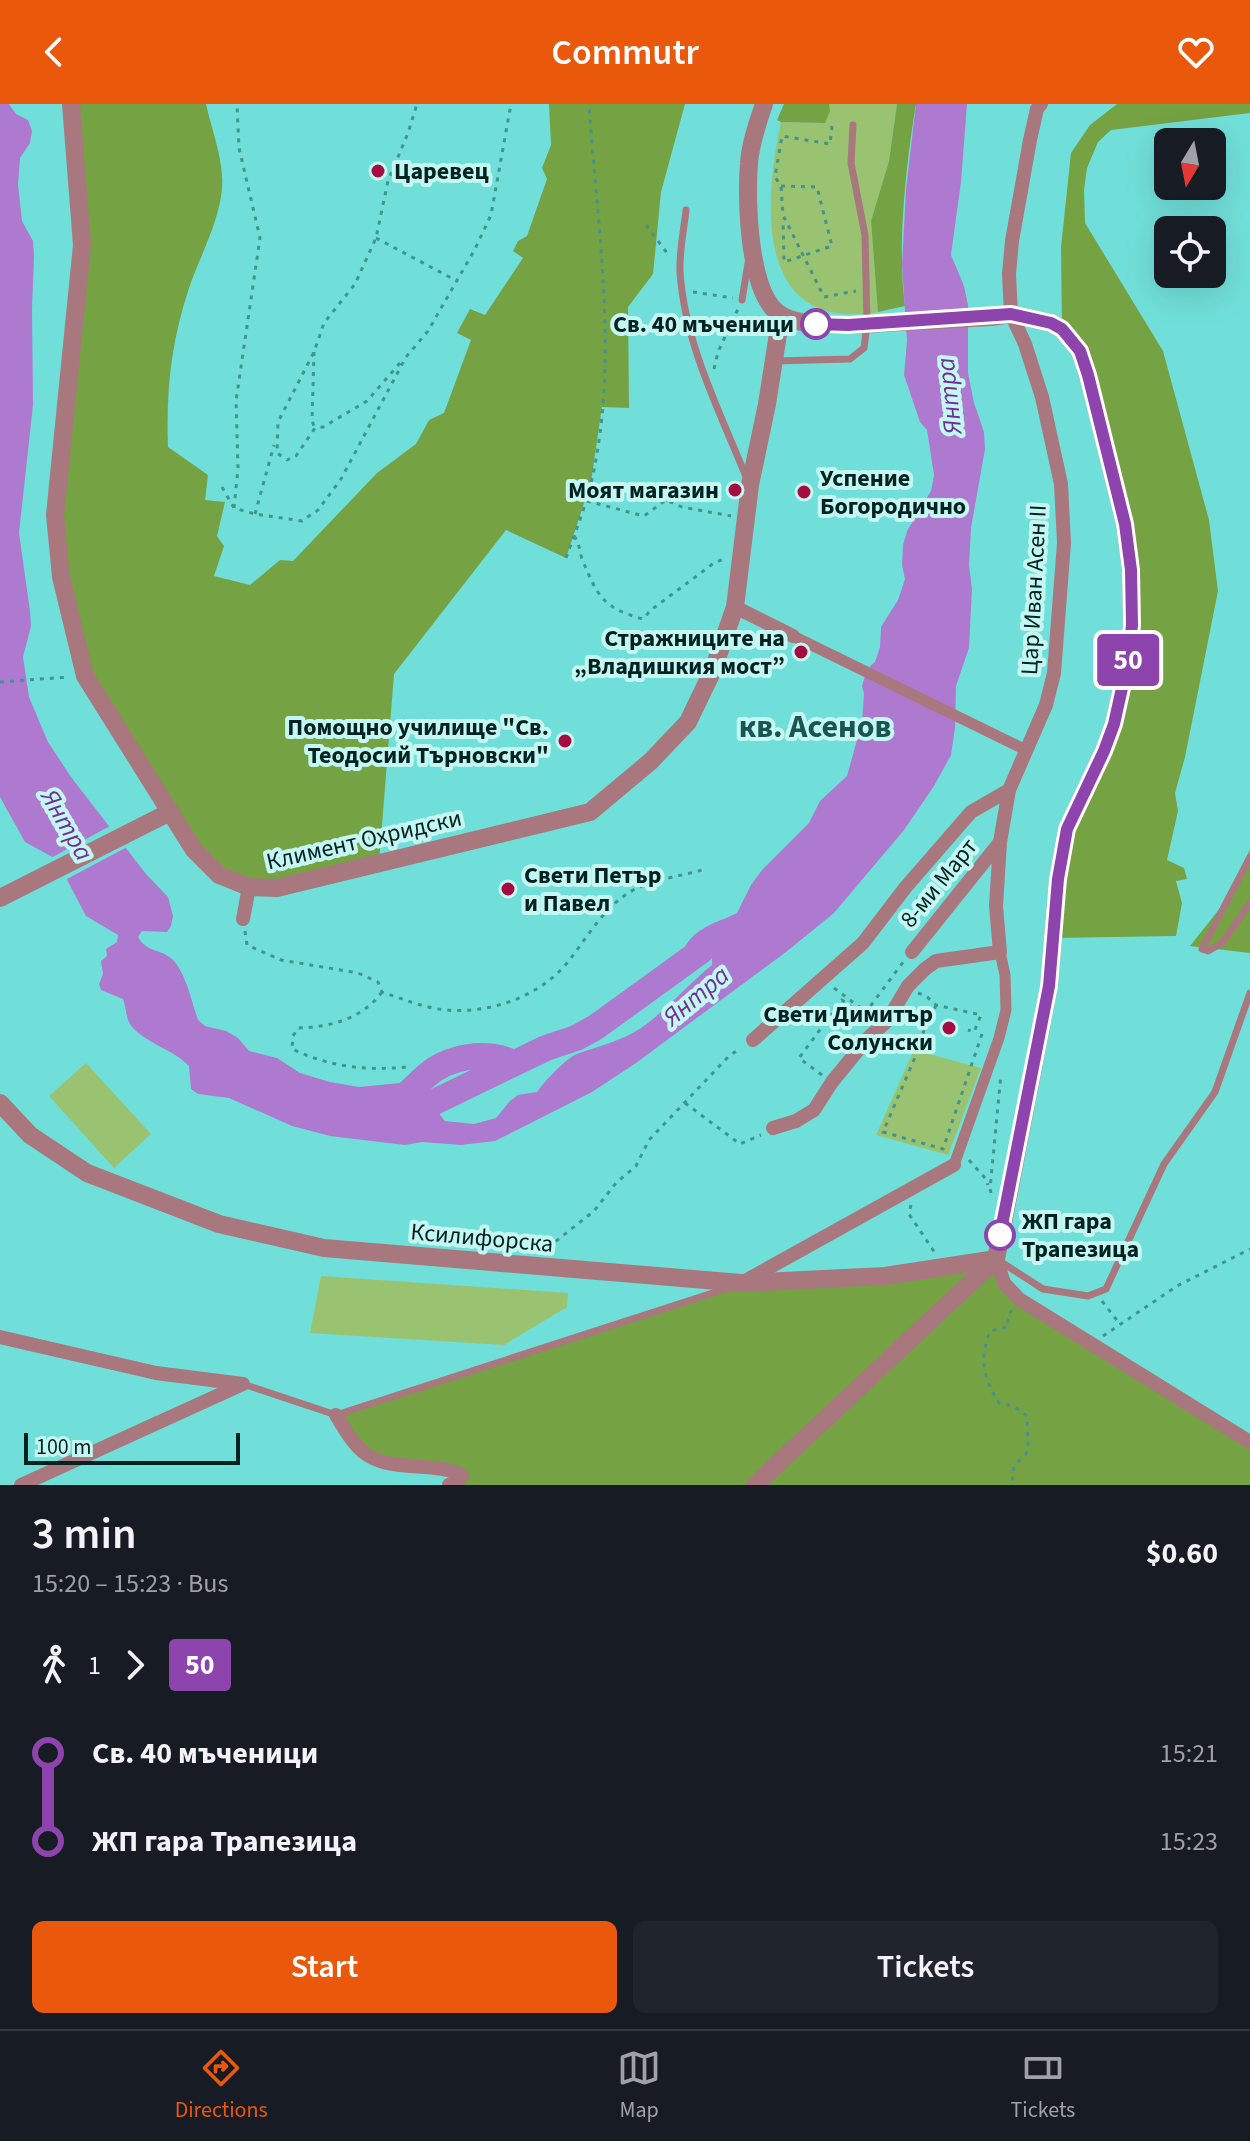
<!DOCTYPE html>
<meta charset="utf-8">
<style>
:root{--surface:#171b24;--page:#20242c;--text:#f1f3f6;--muted:#9ea1a6;--line:#363941;--accent:#ea580c}
body{margin:0;font-family:"Source Sans 3",sans-serif;background:var(--page);color:var(--text);height:100vh;display:flex;flex-direction:column;font-size:30px;white-space:nowrap}
*{box-sizing:border-box;margin:0}
p{font-size:26px;color:var(--muted)}
.icon{flex:none;width:44px;height:44px;fill:none;stroke:currentColor;stroke-width:2;stroke-linecap:round;stroke-linejoin:round}
.map{position:relative;height:1381px;overflow:hidden}
.drawer{display:flex;flex-direction:column;background:var(--surface);flex:1}
.drawer>*{flex:none}
.badge{padding:0 16px;border-radius:6px;font-size:28px;line-height:52px}
.needle{width:52px;rotate:190deg}
.tools{position:absolute;left:1154px;top:24px;display:grid;gap:16px}
.tools a{display:grid;place-items:center;width:72px;height:72px;border-radius:12px;background:var(--surface);box-shadow:0 8px 32px #0002;font-size:40px}
.scale{position:absolute;left:24px;bottom:20px;width:216px;box-sizing:border-box;padding-left:8px;border:4px solid #002221;border-top:0;font-size:22px;line-height:28px;white-space:nowrap;color:#002221;-webkit-text-stroke:6px #c4f6f2;paint-order:stroke}
.map>.badge{position:absolute;translate:-50% -50%;box-shadow:0 0 0 4px #fff}
.legs{display:flex;align-items:center;gap:12px;height:88px;padding:0 32px;font-size:26px}
.legs p{margin-inline-start:auto}
.summary{display:flex;align-items:center;justify-content:space-between;height:136px;padding:0 32px}
h1{font-size:44px;font-weight:600;line-height:60px}
.cta{display:flex;gap:16px;margin-top:auto;padding:16px 32px}
.cta a{flex:1;height:92px;border-radius:12px;background:var(--accent);color:#fff;font-size:32px;font-weight:600;line-height:92px;text-align:center}
.cta a+a{background:var(--page);color:var(--text)}
ul{padding:0 32px;list-style:none}
li{display:flex;align-items:center;gap:28px;height:88px;font-size:30px}
li i{display:grid;place-items:center;width:12px;height:100%;margin:0 10px;background:currentColor}
li i::after{content:'';width:20px;height:20px;margin:-10px;border:6px solid;border-radius:50%;background:var(--surface)}
li p{margin-inline-start:auto}
li:first-child i{background:linear-gradient(#0000 50%,currentColor 0)}
li:last-child i{background:linear-gradient(currentColor 50%,#0000 0)}
header{display:flex;justify-content:space-between;align-items:center;height:104px;padding:0 32px;background:var(--accent);color:#fff;font-size:36px;font-weight:600}
.tab-bar{display:flex;justify-content:space-around;align-items:center;height:112px;border-top:2px solid var(--line);background:var(--surface);font-size:22px;color:var(--muted)}
.tab-bar a{display:grid;justify-items:center;gap:4px}
.tab-bar .selected{color:var(--accent)}
.map>svg:first-child{display:block}
.green{fill:#99c370}
.forest{fill:#75a243}
.water{fill:#ae7ad0}
.pier{fill:#71dfd9}
.lines{fill:none;stroke-linecap:round;stroke-linejoin:round}
.river{stroke:#ae7ad0;stroke-width:26}
.path{stroke:#43938f;stroke-width:3;stroke-dasharray:4 6;stroke-linecap:butt}
.service{stroke:#a8787e;stroke-width:7}
.pedestrian{stroke:#a8787e;stroke-width:11}
.minor{stroke:#a8787e;stroke-width:14}
.tertiary{stroke:#a8787e;stroke-width:18}
.tertiary-bridge{stroke:#a8787e;stroke-width:18}
.line-1-casing{stroke:#fff;stroke-width:18}
.line-1{stroke:#8e44ad;stroke-width:12}
.poi-dot{fill:#a50d41;stroke:#c4f6f2;stroke-width:3}
.stop-1-dot{fill:#fff;stroke:#8e44ad;stroke-width:4}
.labels{text-anchor:middle;dominant-baseline:central;stroke-width:8;stroke-linejoin:round;paint-order:stroke}
.poi-label{font-size:24px;font-weight:bold;fill:#002221;stroke:#c4f6f2;text-anchor:end}
.stop-label{font-size:24px;font-weight:bold;fill:#002221;stroke:#c4f6f2;text-anchor:end}
.street-label{font-size:24px;fill:#002221;stroke:#c4f6f2}
.water-label{font-size:26px;font-style:italic;fill:#702f95;stroke:#c4f6f2}
.district-label{font-size:32px;font-weight:bold;fill:#195653;stroke:#c4f6f2}
</style>
<header><svg class="icon" aria-label="back" viewBox="0 0 24 24"><path d="M15 5l-7 7 7 7"/></svg>Commutr<svg class="icon" aria-label="heart" viewBox="0 0 24 24"><path d="M12 20l-8-8c-3-5 5-10 8-4 3-6 11-1 8 4z"/></svg></header>
<div class="map">
<svg width="1250" height="1381" viewBox="0 0 1250 1381">
<rect width="100%" height="100%" fill="#71dfd9"/>
<!-- green -->
<path class="green" d="M829 0H897L889 57 871 117 878 208C755 229 763 101 781 18L824 19 829 7Z
M914 946 981 964 948 1051 876 1031Z
M86 959 151 1030 114 1064 49 992Z
M321 1172 568 1189 567 1203 504 1241 310 1229Z"/>
<!-- forest -->
<path class="forest" d="M71 0H206C211 23 221 49 222 72 225 108 200 151 189 184 171 239 166 286 168 343L208 371 205 396 225 398 217 432 224 442 214 472 250 481 280 456 293 457 377 369 416 340 429 316 444 309 471 236 457 229 470 205 485 211 523 154 513 147 518 137 527 132 547 75 542 64 551 41 549 0H685L661 88 653 170 628 203 629 304 602 303 591 378 566 454 506 426 394 570 379 759 277 784 219 771 85 572 55 411 82 141Z
M784 0H829L830 7 825 19 781 18 777 16Z
M897 0H916C906 60 897 142 905 202L878 208 871 117 889 57Z
M1117 0H1250V9L1111 26 1098 38 1087 64 1084 86 1085 119 1163 247 1209 416 1218 487 1185 653 1175 689 1178 707 1167 756 1184 764 1187 775 1176 777 1182 799 1176 832 1052 834 1058 775 1114 620 1131 466 1088 271 1062 225 1061 143 1071 49 1090 21Z
M1250 746V849L1190 842 1221 803Z
M996 1155 1004 1179 1250 1338V1381H449L462 1371 360 1346 336 1311 741 1179Z"/>
<!-- water -->
<path class="water" d="M0 0H9L16 10 28 16 32 27 30 39 20 54 18 80 22 117 33 137 34 153 32 205 33 301 19 429 30 507 31 522 23 553 29 593 48 638 71 673 146 770 168 793 173 812 171 822 167 828 142 827 138 833C148 850 162 844 174 857 186 871 192 898 198 916L205 922 226 927 238 934 249 947 277 954 300 969 330 978 359 983 400 979 431 992 449 990V994L441 1002 440 1011 445 1017 474 1020 496 1014 510 997 518 991 537 988C544 978 566 954 577 950 598 942 622 937 641 924 667 906 687 881 712 861V853L707 851 687 865 675 870 671 863C679 856 681 850 686 841 698 822 719 818 737 809L751 781 762 766 809 719 820 697 847 672 862 618 864 590 862 582 867 565 875 558 880 543 881 523 898 496 905 475 902 461 903 441 907 427 931 387 934 371 927 326 920 318 904 271 907 237 902 161 906 85 916 0H967L961 78 951 151 964 182 968 201V269L974 299 984 328 985 345 971 424 969 461 972 485 969 544 956 582 955 624 951 651 934 682 904 726 834 809 786 848 636 959 592 988 495 1037 461 1041 422 1038 405 1041 330 1032 292 1022 229 994 198 990 191 985 189 962C173 945 142 938 130 920 126 914 126 903 123 895L101 886 99 880 103 870 101 857 107 852 106 845 117 838 118 831 86 812 56 755 25 738 0 693Z"/>
<!-- pier -->
<path class="pier" d="M112 721 129 742 63 777 49 755Z"/>
<g class="lines">
<!-- river -->
<path class="river" d="M420 1005 546 944 576 934 596 923 701 847
M387 1007C401 997 412 985 425 973 448 952 485 946 514 959"/>
<!-- path -->
<path class="path" d="M832 22 830 40 782 32 775 73 781 82 783 111 824 193 856 187
M781 82 817 83 832 142 784 158 783 115
M646 121 670 153
M376 134 457 177
M693 188 733 194
M314 248 312 317 315 324
M400 259 367 297 323 323 315 324 296 352 287 356 277 349 278 318 314 248 324 219 355 180 376 134 388 77 408 29 417 0
M714 265 718 248 738 205
M222 383 234 404 255 410 302 417 318 406 341 375 406 253 428 227 475 145 491 111 511 0
M587 397 644 412 666 396 682 403 731 412
M234 404 238 364 236 297 260 134 239 44 237 0
M255 410 274 341
M574 432C580 440 579 446 582 455 598 493 603 504 643 515L651 506 714 459 726 454
M566 454C575 429 585 404 591 379 620 257 597 123 589 0
M0 578 69 573
M917 793 930 804
M245 827 247 841 281 856 358 869 378 878 382 888C403 895 424 904 446 906 489 910 539 893 567 859 588 833 605 800 637 784 656 775 681 772 702 766
M834 884 866 908
M382 888C362 915 331 923 298 924L293 932 292 945C330 963 366 967 407 963
M918 889 926 892 936 901 981 911 974 928 968 926
M936 901 932 912 927 913 920 942 883 1028 943 1045 982 930
M822 971 799 954 842 896 863 912 904 857
M685 999 740 1040 761 1031
M969 1056 986 1075 988 1081
M991 1089 990 1085 1001 970
M911 1101 909 1110 935 1149
M551 1146 555 1138 594 1107 616 1079 636 1062 649 1036 729 952 741 944
M1102 1197 1119 1219
M1012 1206 1008 1212V1223L990 1227C979 1255 983 1274 999 1299L1013 1302 1027 1312 1028 1341 1026 1350 1014 1362 1012 1381
M1103 1232 1177 1182 1250 1145"/>
<!-- service -->
<path class="service" d="M686 106C684 125 679 148 680 168 685 241 720 308 747 375
M742 196 748 159
M774 257 850 255 864 244 867 220 865 131 851 59 853 21
M1250 753 1202 845 1208 847 1222 839 1250 799
M998 1156 1043 1185 1088 1192 1106 1185 1164 1060 1215 988 1250 889
M243 1280 336 1311 728 1184"/>
<!-- pedestrian -->
<path class="pedestrian" d="M793 532 1024 645
M954 1061 999 934 1006 906 1005 871 1000 848"/>
<!-- minor -->
<path class="minor" d="M735 503 793 532
M243 815 249 783
M912 848 1000 738
M753 936 863 839 905 784 971 708 1009 686
M773 1024 796 1017 814 1006 832 978 867 935 887 917 908 882 925 865 936 857 1000 848 996 802 1000 738 1009 686 1046 601 1054 569 1064 439 1061 380 1042 293 1025 240 1011 210 1009 170 1012 137 1030 36 1037 5 1041 0
M996 1155 1004 1179 1019 1195 1250 1338
M745 1177 954 1061
M0 1233 156 1269 243 1280
M336 1311C343 1322 349 1334 358 1343 382 1371 432 1356 462 1371L458 1378 449 1381
M21 1381 243 1280"/>
<!-- tertiary -->
<path class="tertiary" d="M71 0 82 141 55 411 61 473 85 572 194 746 219 771 249 783 277 784 590 708 651 657 688 618 713 566 735 503 750 381 767 300 781 211
M764 0C758 18 750 40 749 60 746 94 748 192 781 211 800 222 827 220 848 221
M0 794 170 708
M0 999 30 1031 87 1069 219 1120 324 1144 741 1179 885 1172 996 1155
M755 1381 996 1155 1049 882 1058 775 1067 725 1104 647 1114 620 1128 557 1132 521 1131 466 1125 420 1088 271 1080 247 1062 225 1051 219 1011 210 991 213"/>
<!-- tertiary-bridge -->
<path class="tertiary-bridge" d="M848 221 991 213"/>
</g>
<g class="lines">
<defs>
<path id="line-1" d="M816 220 848 221 1011 210 1051 219 1062 225 1080 247 1088 271 1125 420 1131 466 1132 521 1128 557 1114 620 1104 647 1067 725 1058 775 1049 882 1000 1131"/>
</defs>
<!-- line-1 casing -->
<use href="#line-1" class="line-1-casing"/>
<!-- line-1 -->
<use href="#line-1" class="line-1"/>
</g>
<!-- markers -->
<g class="poi-dot">
<circle cx="378" cy="67" r="8"/>
<circle cx="735" cy="386" r="8"/>
<circle cx="804" cy="388" r="8"/>
<circle cx="801" cy="548" r="8"/>
<circle cx="565" cy="637" r="8"/>
<circle cx="508" cy="785" r="8"/>
<circle cx="949" cy="924" r="8"/>
</g>
<g class="stop-1-dot">
<circle cx="816" cy="220" r="14"/>
<circle cx="1000" cy="1131" r="14"/>
</g>
<g class="labels">
<!-- poi labels -->
<g class="poi-label">
<text x="394" y="67" text-anchor="start">Царевец</text>
<text x="820" y="374" text-anchor="start">Успение<tspan x="820" dy="28">Богородично</tspan></text>
<text x="719" y="386">Моят магазин</text>
<text x="785" y="534">Стражниците на<tspan x="785" dy="28">„Владишкия мост”</tspan></text>
<text x="549" y="623">Помощно училище "Св.<tspan x="549" dy="28">Теодосий Търновски"</tspan></text>
<text x="524" y="771" text-anchor="start">Свети Петър<tspan x="524" dy="28">и Павел</tspan></text>
<text x="933" y="910">Свети Димитър<tspan x="933" dy="28">Солунски</tspan></text>
</g>
<!-- stop labels -->
<g class="stop-label">
<text x="794" y="220">Св. 40 мъченици</text>
<text x="1022" y="1117" text-anchor="start">ЖП гара<tspan x="1022" dy="28">Трапезица</tspan></text>
</g>
<!-- street labels -->
<g class="street-label">
<text transform="translate(1034 486) rotate(-87)">Цар Иван Асен II</text>
<text transform="translate(364 736) rotate(-13)">Климент Охридски</text>
<text transform="translate(939 779) rotate(-51)">8-ми Март</text>
<text transform="translate(482 1134) rotate(5)">Ксилифорска</text>
</g>
<!-- water labels -->
<g class="water-label">
<text transform="translate(949 292) rotate(-96)">Янтра</text>
<text transform="translate(67 721) rotate(60)">Янтра</text>
<text transform="translate(696 892) rotate(-40)">Янтра</text>
</g>
<!-- district labels -->
<g class="district-label">
<text x="815" y="623">кв. Асенов</text>
</g>
</g>
</svg>
<div class="tools">
<a><svg class="needle" viewBox="-14 -14 28 28"><path d="M0-13l5 13h-10z" fill="#e53935"/><path d="M0 13l5-13h-10z" fill="#9ea1a6"/></svg></a>
<a><svg class="icon" aria-label="locate" viewBox="0 0 24 24"><circle cx="12" cy="12" r="6"/><path d="M12 2v4M12 18v4M2 12h4M18 12h4"/></svg></a>
</div>
<div class="scale">100 m</div>
<b class="badge" style="left:1128px;top:556px;background:#8e44ad;color:#fff">50</b>
</div>
<section class="drawer">
<div class="summary"><div><h1>3 min</h1><p>15:20 – 15:23 · Bus</p></div><b>$0.60</b></div>
<div class="legs"><svg class="icon" aria-label="walk" viewBox="0 0 24 24"><circle cx="13" cy="4" r="2"/><path d="M13 8l-2 6 4 7M11 14l-3 7M7 12l3-4h3l4 4"/></svg>1<svg class="icon" aria-label="forward" viewBox="0 0 24 24"><path d="M9 5l7 7-7 7"/></svg><b class="badge" style="background:#8e44ad;color:#fff">50</b></div>
<ul>
<li><i style="color:#8e44ad"></i><b>Св. 40 мъченици</b><p>15:21</p></li>
<li><i style="color:#8e44ad"></i><b>ЖП гара Трапезица</b><p>15:23</p></li>
</ul>
<div class="cta"><a>Start</a><a>Tickets</a></div>
</section>
<nav class="tab-bar">
<a class="selected"><svg class="icon" aria-label="directions" viewBox="0 0 24 24"><path d="M12 3l9 9-9 9-9-9zM9 14v-3h6M13 9l2 2-2 2"/></svg>Directions</a>
<a><svg class="icon" aria-label="map" viewBox="0 0 24 24"><path d="M3 6l6-2 6 2 6-2v14l-6 2-6-2-6 2zM9 4v14M15 6v14"/></svg>Map</a>
<a><svg class="icon" aria-label="tickets" viewBox="0 0 24 24"><path d="M3 7h18v10H3zM15 7v10"/></svg>Tickets</a>
</nav>
